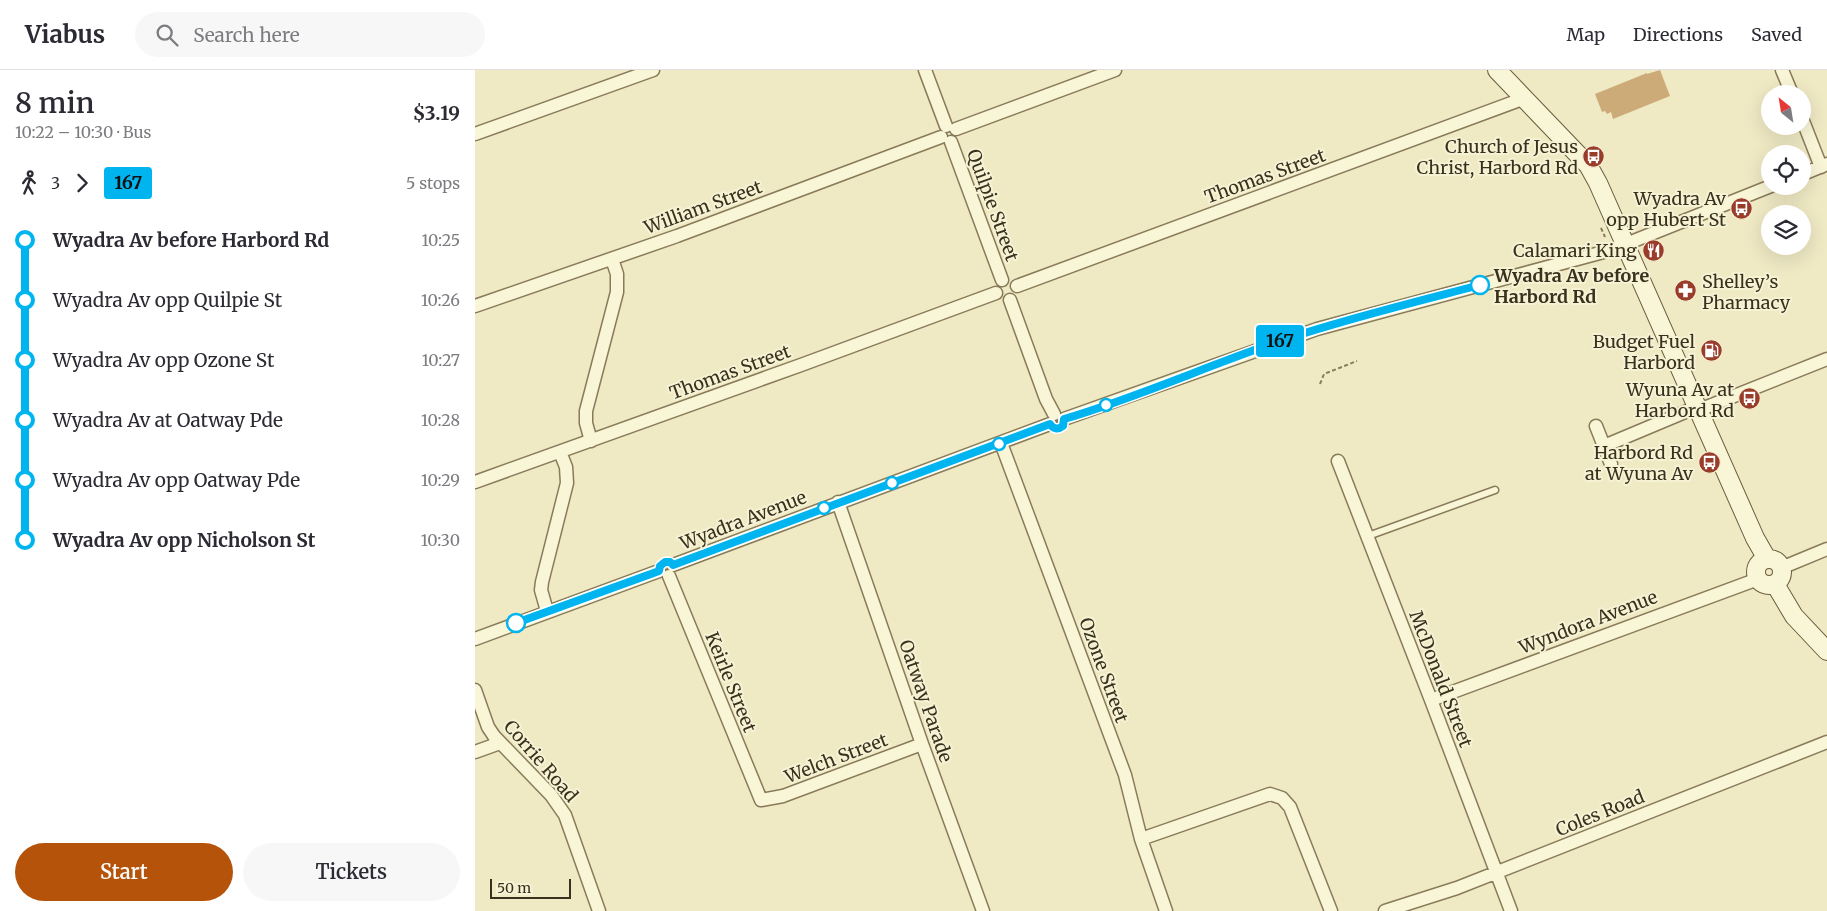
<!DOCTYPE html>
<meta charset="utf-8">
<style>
:root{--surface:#fff;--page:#f7f7f7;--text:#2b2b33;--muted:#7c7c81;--line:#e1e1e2;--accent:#b45309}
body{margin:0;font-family:Merriweather,serif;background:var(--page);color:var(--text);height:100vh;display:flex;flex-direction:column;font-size:19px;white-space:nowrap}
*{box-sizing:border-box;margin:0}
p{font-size:16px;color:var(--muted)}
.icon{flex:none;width:28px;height:28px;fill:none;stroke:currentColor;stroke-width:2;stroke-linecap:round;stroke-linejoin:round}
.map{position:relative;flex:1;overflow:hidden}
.sheet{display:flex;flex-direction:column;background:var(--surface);width:475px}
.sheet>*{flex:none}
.badge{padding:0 10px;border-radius:4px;font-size:18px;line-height:32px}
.needle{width:32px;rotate:330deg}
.controls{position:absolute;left:1286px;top:15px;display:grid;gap:10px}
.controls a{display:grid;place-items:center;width:50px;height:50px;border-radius:50%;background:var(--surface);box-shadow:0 5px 20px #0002;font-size:25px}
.scale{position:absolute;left:15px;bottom:12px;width:81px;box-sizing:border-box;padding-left:5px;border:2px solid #39301e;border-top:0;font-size:14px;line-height:18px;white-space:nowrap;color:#39301e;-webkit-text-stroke:4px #f6f2d4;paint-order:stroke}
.map>.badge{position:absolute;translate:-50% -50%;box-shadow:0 0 0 2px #fff}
.legs{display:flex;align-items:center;gap:8px;height:55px;padding:0 15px;font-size:16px}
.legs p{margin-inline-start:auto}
.summary{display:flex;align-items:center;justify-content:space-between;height:85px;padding:0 15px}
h1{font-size:28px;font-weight:600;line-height:38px}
.action{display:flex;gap:10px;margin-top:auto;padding:10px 15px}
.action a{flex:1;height:58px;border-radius:30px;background:var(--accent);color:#fff;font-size:20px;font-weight:600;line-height:58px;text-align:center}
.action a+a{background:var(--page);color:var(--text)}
ul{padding:0 15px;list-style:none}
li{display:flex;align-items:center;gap:18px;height:60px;font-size:19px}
li i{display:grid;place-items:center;width:8px;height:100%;margin:0 6px;background:currentColor}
li i::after{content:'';width:12px;height:12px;margin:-6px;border:4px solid;border-radius:50%;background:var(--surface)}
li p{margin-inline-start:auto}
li:first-child i{background:linear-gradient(#0000 50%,currentColor 0)}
li:last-child i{background:linear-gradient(currentColor 50%,#0000 0)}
header{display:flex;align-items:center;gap:30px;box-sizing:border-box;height:70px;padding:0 25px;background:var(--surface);border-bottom:1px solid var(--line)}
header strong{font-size:24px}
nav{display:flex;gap:28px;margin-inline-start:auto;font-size:18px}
.search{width:350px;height:45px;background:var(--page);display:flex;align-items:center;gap:12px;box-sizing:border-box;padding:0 18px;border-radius:28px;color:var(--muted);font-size:19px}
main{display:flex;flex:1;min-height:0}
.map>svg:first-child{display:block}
.building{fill:#cdab79}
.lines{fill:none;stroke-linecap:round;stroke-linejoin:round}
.lane-casing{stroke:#897b5a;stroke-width:9}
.street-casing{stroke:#897b5a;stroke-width:15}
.secondary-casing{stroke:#6b5c3d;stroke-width:20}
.path{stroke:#897b5a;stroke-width:2;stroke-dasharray:4 2.5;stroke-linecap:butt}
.lane{stroke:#f9f5d7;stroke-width:6}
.street{stroke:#f9f5d7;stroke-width:12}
.secondary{stroke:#f9f5d7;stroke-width:18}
.line-1-casing{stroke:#fff;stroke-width:11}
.line-1{stroke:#00b5ef;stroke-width:8}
.stop-1-dot{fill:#fff;stroke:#00b5ef;stroke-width:2.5}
.labels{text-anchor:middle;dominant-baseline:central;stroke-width:4;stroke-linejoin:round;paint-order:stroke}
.poi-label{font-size:18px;fill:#39301e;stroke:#f6f2d4;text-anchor:end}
.street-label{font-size:18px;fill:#39301e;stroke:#f6f2d4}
.stop-label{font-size:18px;font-weight:bold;fill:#39301e;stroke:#f6f2d4;text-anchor:start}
</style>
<header>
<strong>Viabus</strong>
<div class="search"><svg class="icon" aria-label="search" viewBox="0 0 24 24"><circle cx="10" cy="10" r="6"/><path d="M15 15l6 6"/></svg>Search here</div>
<nav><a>Map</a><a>Directions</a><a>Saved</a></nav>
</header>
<main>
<section class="sheet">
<div class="summary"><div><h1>8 min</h1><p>10:22 – 10:30 · Bus</p></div><b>$3.19</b></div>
<div class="legs"><svg class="icon" aria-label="walk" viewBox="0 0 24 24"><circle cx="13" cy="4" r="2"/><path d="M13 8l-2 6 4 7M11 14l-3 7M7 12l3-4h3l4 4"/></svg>3<svg class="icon" aria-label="forward" viewBox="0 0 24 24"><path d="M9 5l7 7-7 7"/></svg><b class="badge" style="background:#00b5ef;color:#111">167</b><p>5 stops</p></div>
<ul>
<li><i style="color:#00b5ef"></i><b>Wyadra Av before Harbord Rd</b><p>10:25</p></li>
<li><i style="color:#00b5ef"></i><span>Wyadra Av opp Quilpie St</span><p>10:26</p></li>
<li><i style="color:#00b5ef"></i><span>Wyadra Av opp Ozone St</span><p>10:27</p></li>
<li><i style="color:#00b5ef"></i><span>Wyadra Av at Oatway Pde</span><p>10:28</p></li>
<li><i style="color:#00b5ef"></i><span>Wyadra Av opp Oatway Pde</span><p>10:29</p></li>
<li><i style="color:#00b5ef"></i><b>Wyadra Av opp Nicholson St</b><p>10:30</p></li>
</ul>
<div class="action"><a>Start</a><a>Tickets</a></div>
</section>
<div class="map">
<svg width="1352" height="841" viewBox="0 0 1352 841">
<rect width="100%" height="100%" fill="#efe9c4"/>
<!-- building -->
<path class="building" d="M1185 0 1195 26 1138 49 1136 42 1132 44 1130 41 1127 42 1120 24 1172 3V4Z"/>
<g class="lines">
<defs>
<path id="lane" d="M893 466 1020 420"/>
<path id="street" d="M450 0 471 56
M1307 0 1317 24
M1328 51 1346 97
M481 59 640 0
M0 64 178 0
M476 72 527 210
M1328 104 1352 94
M542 216 1050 28
M535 230 571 329 579 344
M0 236 202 166 466 67
M1224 340 1352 289
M589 349 842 259 1136 180 1296 116
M1121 356 1136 394
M116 371 111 353V341L142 222V204L137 189
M526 373 650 705 666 769 691 841
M1129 376 1222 337
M863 391 956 630 1036 841
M0 412 326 295 521 223
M363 432 447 674 508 841
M198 495 575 354
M1306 498 1352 479
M194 506 286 730 308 726 447 674
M72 541 66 520 67 512 92 413 91 397 85 382
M0 569 184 501
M0 620 13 657 19 666 76 725 90 745 124 841
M956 630 1283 509
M0 682 25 673
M666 769 795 724 807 728 815 737 856 841
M910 841 982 818 1352 672"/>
<path id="secondary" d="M1022 0 1113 95 1123 113 1280 468 1292 489
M1281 502a13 13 0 1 1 26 0a13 13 0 1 1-26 0Z
M1300 514 1319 546 1352 581"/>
</defs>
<!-- lane casing -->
<use href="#lane" class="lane-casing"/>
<!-- street casing -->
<use href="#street" class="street-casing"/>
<!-- secondary casing -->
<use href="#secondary" class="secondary-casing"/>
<!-- path -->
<path class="path" d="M1126 158 1130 167
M845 314 849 304 882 291"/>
<!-- lane -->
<use href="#lane" class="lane"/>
<!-- street -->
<use href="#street" class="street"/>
<!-- secondary -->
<use href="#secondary" class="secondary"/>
</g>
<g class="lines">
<defs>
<path id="line-1" d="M41 553 184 501 185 496 190 492H195L198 495 575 354C578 359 583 360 588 356L589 349C664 327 736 294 811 269 874 248 940 232 1005 215"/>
</defs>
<!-- line-1 casing -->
<use href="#line-1" class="line-1-casing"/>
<!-- line-1 -->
<use href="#line-1" class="line-1"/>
</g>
<!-- icons -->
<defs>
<symbol id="bus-disc" viewBox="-11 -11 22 22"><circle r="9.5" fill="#993c29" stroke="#f6f2d4"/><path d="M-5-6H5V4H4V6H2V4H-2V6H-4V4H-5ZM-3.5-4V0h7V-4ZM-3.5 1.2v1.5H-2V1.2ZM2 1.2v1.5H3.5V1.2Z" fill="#fff"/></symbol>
<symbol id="restaurant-disc" viewBox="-11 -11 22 22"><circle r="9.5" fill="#993c29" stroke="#f6f2d4"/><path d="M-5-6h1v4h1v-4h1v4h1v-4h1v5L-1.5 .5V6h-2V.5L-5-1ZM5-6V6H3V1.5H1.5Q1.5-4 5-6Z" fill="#fff"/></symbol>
<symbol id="pharmacy-disc" viewBox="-11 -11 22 22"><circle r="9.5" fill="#993c29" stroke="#f6f2d4"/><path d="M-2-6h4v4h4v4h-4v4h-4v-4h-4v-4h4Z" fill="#fff"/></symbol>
<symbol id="fuel-disc" viewBox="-11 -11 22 22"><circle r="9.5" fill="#993c29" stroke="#f6f2d4"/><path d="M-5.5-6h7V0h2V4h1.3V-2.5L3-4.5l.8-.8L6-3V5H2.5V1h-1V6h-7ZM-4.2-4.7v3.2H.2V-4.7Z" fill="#fff"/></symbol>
</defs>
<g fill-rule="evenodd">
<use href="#bus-disc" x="1106" y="74" width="25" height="25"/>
<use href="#bus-disc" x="1254" y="126" width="25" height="25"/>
<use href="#restaurant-disc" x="1166" y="168" width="25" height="25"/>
<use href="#pharmacy-disc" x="1198" y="208" width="25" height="25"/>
<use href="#fuel-disc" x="1224" y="268" width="25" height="25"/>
<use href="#bus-disc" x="1262" y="316" width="25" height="25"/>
<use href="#bus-disc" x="1222" y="380" width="25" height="25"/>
</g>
<!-- markers -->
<g class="stop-1-dot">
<circle cx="1005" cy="215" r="9"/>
<circle cx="631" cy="335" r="6"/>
<circle cx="524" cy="374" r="6"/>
<circle cx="417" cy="413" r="6"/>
<circle cx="349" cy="438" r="6"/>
<circle cx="41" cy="553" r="9"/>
</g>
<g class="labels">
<!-- poi labels -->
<g class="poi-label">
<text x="1103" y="76">Church of Jesus<tspan x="1103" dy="21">Christ, Harbord Rd</tspan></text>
<text x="1251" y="128">Wyadra Av<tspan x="1251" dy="21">opp Hubert St</tspan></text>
<text x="1162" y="180">Calamari King</text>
<text x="1227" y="211" text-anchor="start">Shelley’s<tspan x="1227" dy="21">Pharmacy</tspan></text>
<text x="1220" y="271">Budget Fuel<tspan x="1220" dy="21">Harbord</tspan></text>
<text x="1259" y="319">Wyuna Av at<tspan x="1259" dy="21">Harbord Rd</tspan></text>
<text x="1218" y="382">Harbord Rd<tspan x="1218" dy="21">at Wyuna Av</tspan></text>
</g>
<!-- street labels -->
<g class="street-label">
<text transform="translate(790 106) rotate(-20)">Thomas Street</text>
<text transform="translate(518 135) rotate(70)">Quilpie Street</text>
<text transform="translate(228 137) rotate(-20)">William Street</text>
<text transform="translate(255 302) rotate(-20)">Thomas Street</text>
<text transform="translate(268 450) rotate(-21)">Wyadra Avenue</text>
<text transform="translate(1113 552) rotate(-21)">Wyndora Avenue</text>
<text transform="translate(629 600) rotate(70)">Ozone Street</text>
<text transform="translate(966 609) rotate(69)">McDonald Street</text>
<text transform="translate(256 612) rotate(68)">Keirle Street</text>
<text transform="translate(451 631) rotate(71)">Oatway Parade</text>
<text transform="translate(361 688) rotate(-21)">Welch Street</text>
<text transform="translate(66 691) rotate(49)">Corrie Road</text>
<text transform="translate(1125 743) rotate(-22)">Coles Road</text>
</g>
<!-- stop labels -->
<g class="stop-label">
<text x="1019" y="205">Wyadra Av before<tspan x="1019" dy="21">Harbord Rd</tspan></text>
</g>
</g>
</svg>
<div class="controls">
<a><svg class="needle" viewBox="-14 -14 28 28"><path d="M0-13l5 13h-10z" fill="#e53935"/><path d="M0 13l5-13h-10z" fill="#7c7c81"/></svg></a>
<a><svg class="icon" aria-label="locate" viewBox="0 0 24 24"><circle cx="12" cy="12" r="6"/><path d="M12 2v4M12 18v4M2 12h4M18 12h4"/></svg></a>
<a><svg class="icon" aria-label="layers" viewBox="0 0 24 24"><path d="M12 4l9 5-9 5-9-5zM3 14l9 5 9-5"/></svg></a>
</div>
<div class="scale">50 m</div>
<b class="badge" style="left:805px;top:271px;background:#00b5ef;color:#111">167</b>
</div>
</main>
